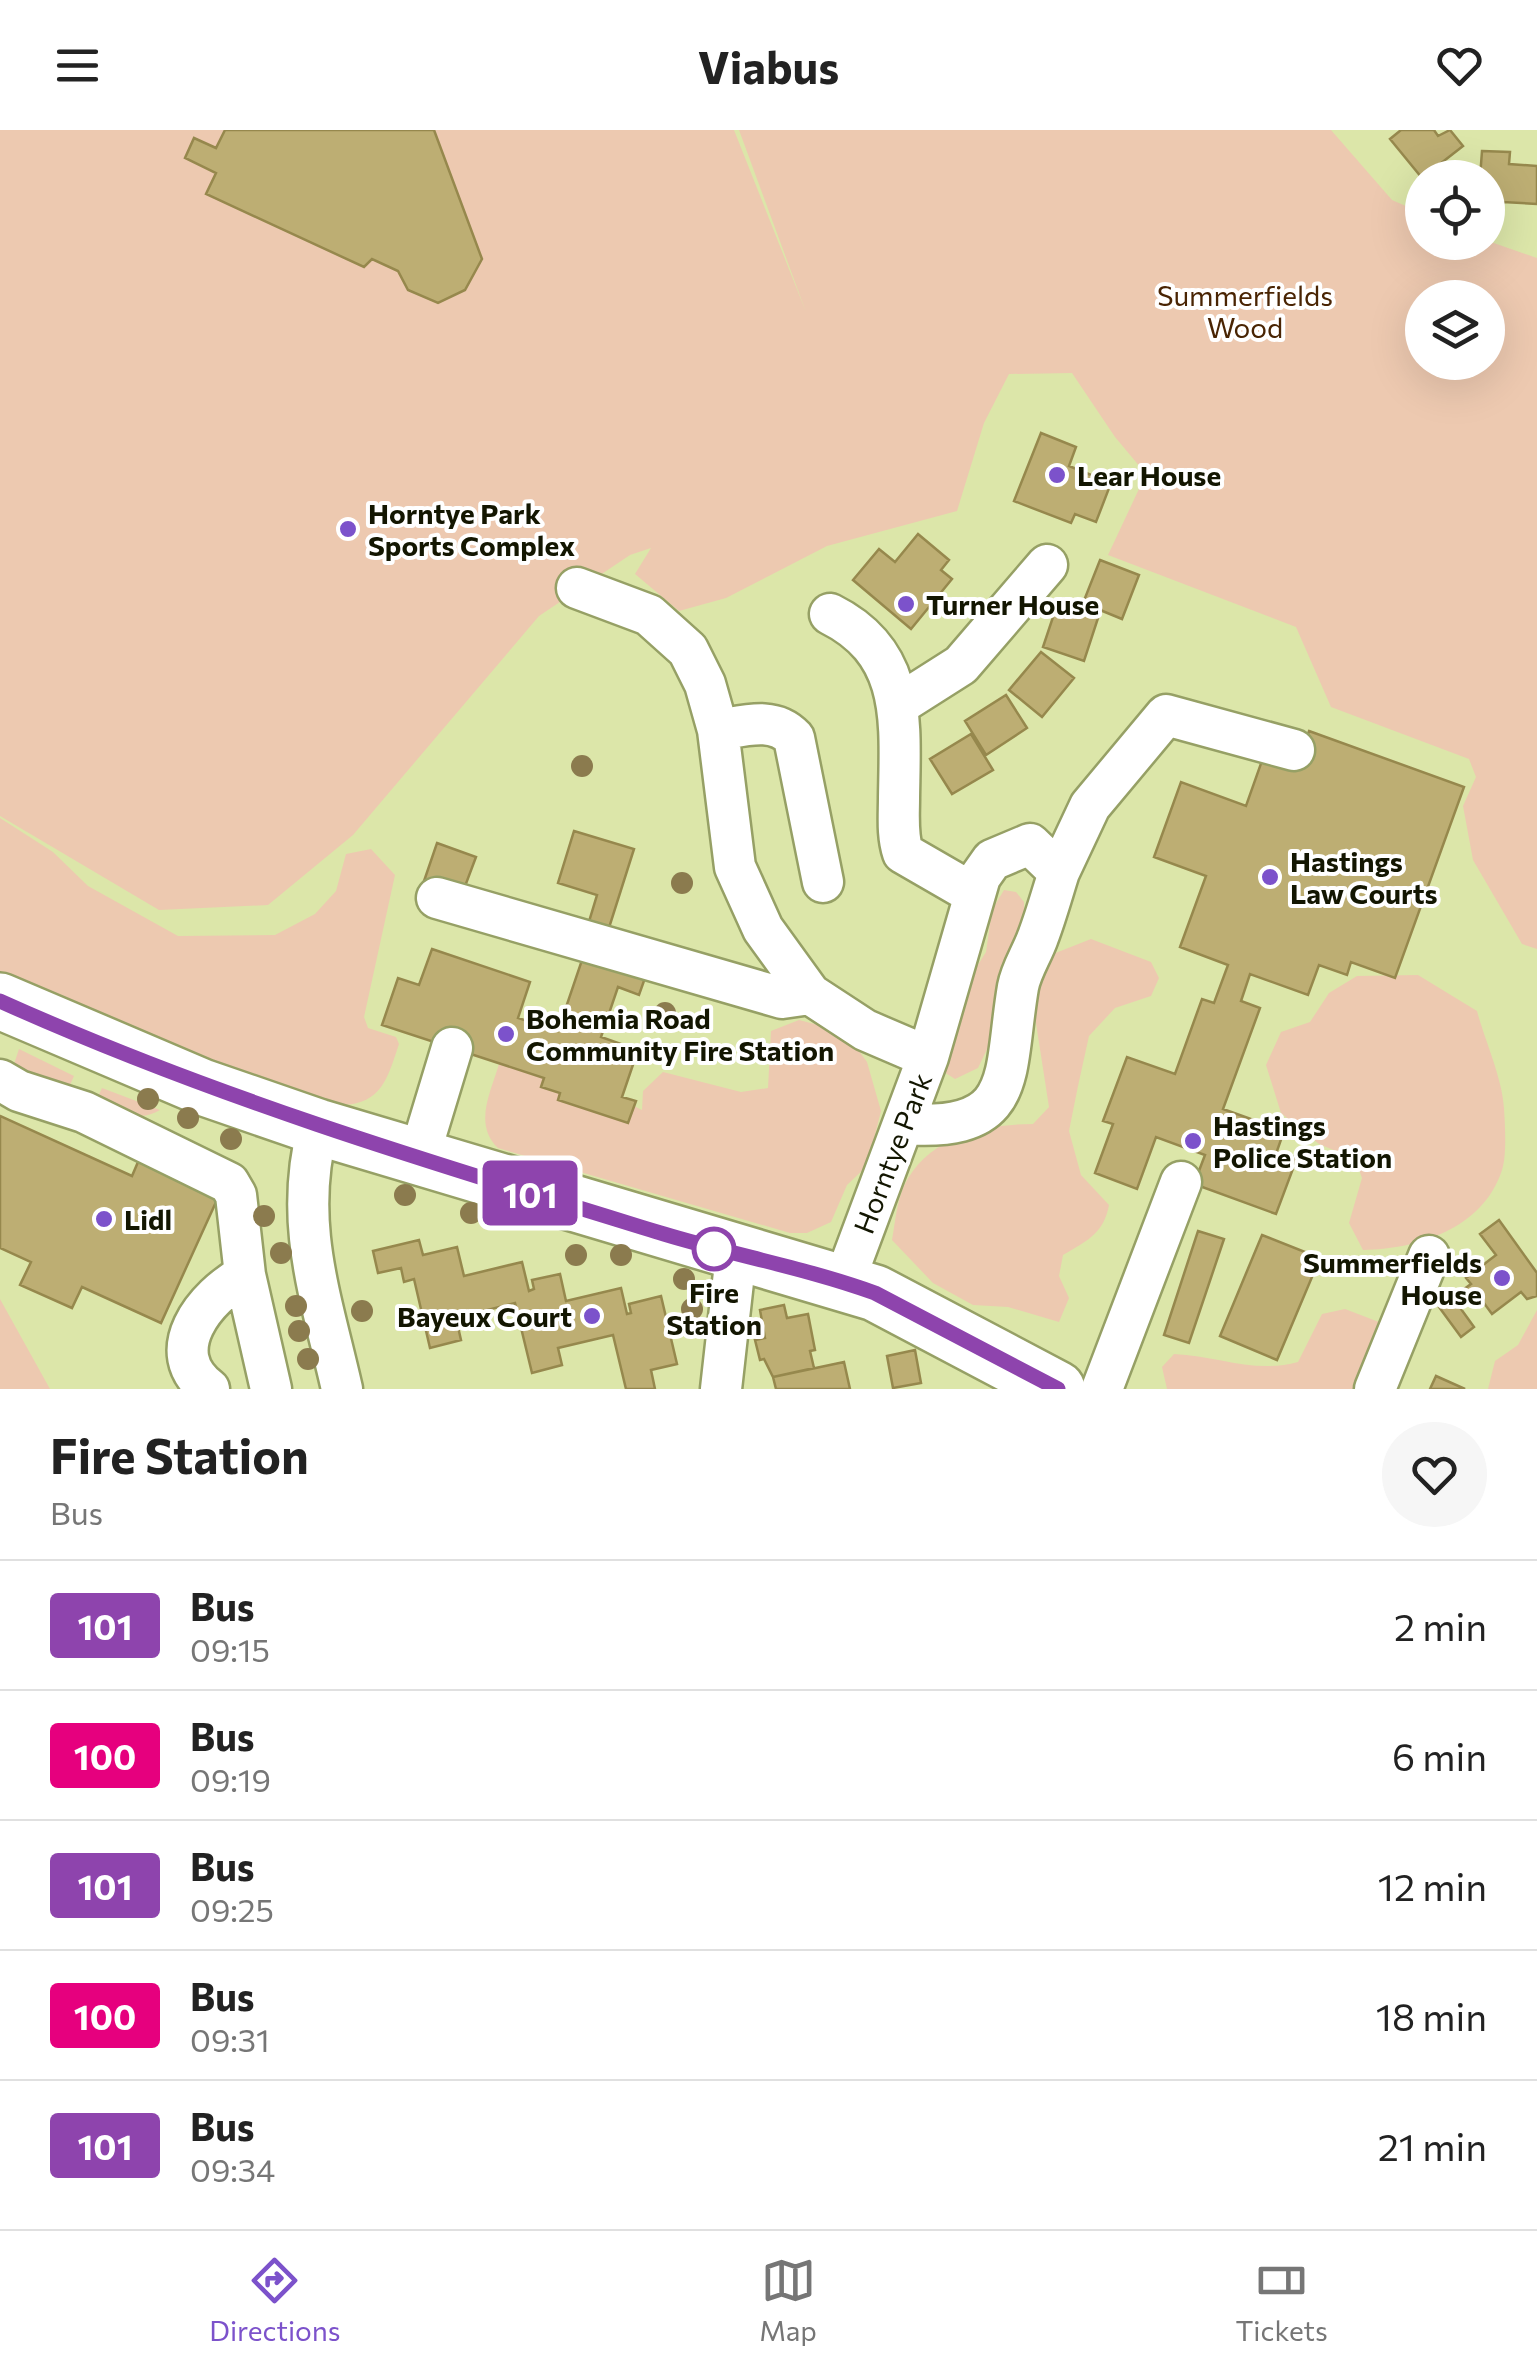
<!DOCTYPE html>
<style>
:root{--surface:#fff;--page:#f6f6f6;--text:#222;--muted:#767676;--line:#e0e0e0;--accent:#7c52cb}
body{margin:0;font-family:Commissioner,sans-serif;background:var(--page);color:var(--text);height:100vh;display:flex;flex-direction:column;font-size:38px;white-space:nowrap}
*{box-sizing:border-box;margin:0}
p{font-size:32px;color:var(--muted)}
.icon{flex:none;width:55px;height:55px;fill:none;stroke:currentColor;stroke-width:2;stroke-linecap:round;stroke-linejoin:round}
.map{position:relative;height:1259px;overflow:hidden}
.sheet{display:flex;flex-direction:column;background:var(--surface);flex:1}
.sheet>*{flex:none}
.badge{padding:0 20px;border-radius:8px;font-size:35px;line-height:65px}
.controls{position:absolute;left:1405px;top:30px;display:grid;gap:20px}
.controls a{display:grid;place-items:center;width:100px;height:100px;border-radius:50%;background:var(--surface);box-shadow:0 10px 40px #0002;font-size:50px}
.map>.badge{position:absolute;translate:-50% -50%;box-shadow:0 0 0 5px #fff}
.round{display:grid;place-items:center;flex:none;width:105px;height:105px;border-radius:52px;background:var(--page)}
.summary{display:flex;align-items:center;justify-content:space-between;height:170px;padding:0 50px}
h1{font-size:48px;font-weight:700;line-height:75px}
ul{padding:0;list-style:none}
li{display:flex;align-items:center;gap:30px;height:130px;padding:0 50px;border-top:2px solid var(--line)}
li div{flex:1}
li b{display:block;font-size:38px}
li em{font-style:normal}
li .badge{min-width:110px;font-weight:700;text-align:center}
header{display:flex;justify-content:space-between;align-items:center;height:130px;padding:0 50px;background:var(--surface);font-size:45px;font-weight:700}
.dock{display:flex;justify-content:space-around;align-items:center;height:140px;border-top:2px solid var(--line);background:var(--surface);font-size:28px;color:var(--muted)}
.dock a{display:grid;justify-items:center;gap:5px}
.dock .active{color:var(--accent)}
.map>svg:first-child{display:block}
.green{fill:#edc9b0;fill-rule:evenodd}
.building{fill:#bdae73;stroke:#96884d;stroke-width:2.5}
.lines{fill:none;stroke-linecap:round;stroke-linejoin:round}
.minor-casing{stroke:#96a065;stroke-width:45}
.highway-casing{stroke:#96a065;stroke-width:60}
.minor{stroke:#fff;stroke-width:40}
.highway{stroke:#fff;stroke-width:55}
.tree{fill:#8b7b4e}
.line-casing{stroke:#fff;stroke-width:22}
.line{stroke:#8e44ad;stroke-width:15}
.poi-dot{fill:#7c52cb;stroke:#fff;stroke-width:4}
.stop-dot{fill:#fff;stroke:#8e44ad;stroke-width:5}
.labels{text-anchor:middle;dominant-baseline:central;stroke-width:8;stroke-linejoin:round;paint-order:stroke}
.park-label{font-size:28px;fill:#492403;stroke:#fff}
.poi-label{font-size:28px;font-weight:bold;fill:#131601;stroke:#fff;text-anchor:start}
.street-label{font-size:28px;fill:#131601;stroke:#fff}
.stop-label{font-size:28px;font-weight:bold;fill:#131601;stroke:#fff}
</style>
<header><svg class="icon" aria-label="menu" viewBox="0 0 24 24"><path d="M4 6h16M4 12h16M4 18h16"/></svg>Viabus<svg class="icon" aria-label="heart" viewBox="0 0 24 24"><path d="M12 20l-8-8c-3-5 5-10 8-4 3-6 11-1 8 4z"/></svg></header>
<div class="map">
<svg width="1537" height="1259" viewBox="0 0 1537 1259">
<rect width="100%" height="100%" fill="#dce6a9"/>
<!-- green -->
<path class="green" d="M0 0H734L806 182 739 0H1331L1392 70 1422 83V112L1488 111 1537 128V819L1522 814 1473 730 1463 676 1476 647 1469 629 1331 577 1296 497 1108 425 1146 344 1115 307 1072 243 1009 244 984 293 957 381 827 416 726 468 679 481 635 444 651 418 630 425 539 486 353 705 268 775 159 780 0 686ZM1422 168H1488V232H1422Z
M0 688 53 722 88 756 178 806 275 805 315 784 336 761 346 724 371 719 395 745 364 887 368 898 396 907 399 914C388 947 382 974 342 975L113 899 0 841Z
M1004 760 1016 762 1024 772V800L997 848 1000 892 978 938 955 949 944 942 945 916 966 854 986 822 992 780Z
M1091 809 1151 832 1159 848 1151 866 1115 878 1089 906 1078 956 1069 1001 1081 1045 1109 1075C1104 1103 1087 1111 1063 1125L1059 1146 1069 1168 1059 1192 1008 1177 973 1175 933 1153 892 1110C895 1093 897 1071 904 1056 927 1007 985 994 1033 994L1049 977 1033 874 1053 824Z
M1418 845 1477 881C1485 911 1502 947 1504 978 1505 995 1507 1024 1502 1040 1483 1099 1417 1119 1363 1120L1349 1093 1362 1048 1355 1029 1319 1014 1281 983 1266 935 1281 902 1310 892 1329 863 1357 846Z
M799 890 845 902 867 932 881 981 867 1036 847 1055 831 1092 807 1103H790L498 1018C473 994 491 962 499 934L544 948 541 957 560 963 558 970 628 993 634 976 642 980 643 961 663 942 741 962 768 958 771 901Z
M19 919 74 946 69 957C50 949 29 949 13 937Z
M102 958 160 980C138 994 118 979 97 969Z
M0 1169 50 1259H0Z
M1345 1179 1384 1194 1395 1259H1167L1162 1237 1174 1224C1218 1226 1255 1244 1298 1232L1322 1184Z
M1537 1180V1259H1488L1495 1231 1518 1215Z"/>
<!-- building -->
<path class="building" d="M225 0H434L482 129 465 160 438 173 408 160 398 141 372 129 364 137 206 64 216 43 185 28 194 8 216 18Z
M1401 0H1434L1438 6 1450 0 1463 16 1422 48 1390 9Z
M1482 21 1510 22 1509 34 1537 36V74L1503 72 1502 85 1488 84V48H1480Z
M1041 303 1076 317 1069 336 1111 353 1096 392 1075 384 1071 393 1014 371Z
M918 404 949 430 941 440 952 449 911 499 853 450 879 419 895 432Z
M1100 430 1139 445 1122 489 1083 473Z
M1058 472 1099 485 1084 531 1043 517Z
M1041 522 1074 548 1042 587 1009 560Z
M1006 565 1027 598 986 625 965 591Z
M1309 601 1464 657 1395 848 1351 832 1347 845 1319 835 1308 865 1250 844 1241 871 1260 878 1223 979 1284 1001 1277 1021 1297 1028 1276 1084 1194 1054 1205 1025 1156 1007 1137 1059 1095 1043 1113 994 1103 991 1127 927 1175 944 1202 869 1214 873 1228 835 1180 817 1206 746 1154 727 1181 652 1246 676 1264 625 1297 637Z
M971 604 993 640 952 664 930 629Z
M574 701 634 719 608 801 588 795 597 765 558 753Z
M437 713 476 727 461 767 423 754Z
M432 819 530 852 518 888 558 901 583 827 645 848 639 865 618 857 601 907 638 920 622 967 636 971 628 993 558 970 560 963 541 957 544 948 382 895 398 848 419 855Z
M0 986 132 1046 141 1025 221 1061 161 1193 82 1157 72 1178 20 1155 31 1132 0 1118Z
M1499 1090 1537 1143V1166L1527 1169 1521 1162 1492 1184 1478 1165 1461 1179 1474 1197 1461 1207 1439 1177 1471 1154 1466 1148 1496 1125 1480 1104Z
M1198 1101 1224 1109 1189 1213 1164 1205Z
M1262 1105 1320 1128 1277 1230 1220 1206Z
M419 1110 423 1125 457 1117 464 1146 522 1132 529 1161 534 1159 532 1150 560 1144 566 1171 621 1158 627 1184 631 1183 629 1174 661 1166 677 1234 651 1240 655 1259H626L613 1205 558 1218 562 1235 532 1243 515 1173 456 1188 461 1210 430 1218 414 1149 404 1152 401 1138 378 1143 373 1121Z
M784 1175 787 1188 808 1184 815 1220 810 1221 814 1238 773 1247 764 1229 760 1230 755 1210 765 1208 760 1180Z
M915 1220 921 1253 893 1258 887 1226Z
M844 1232 850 1259H776L773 1247Z
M1436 1246 1465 1259H1430Z"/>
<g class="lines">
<defs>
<path id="minor" d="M577 458 649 485 688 520 705 554 718 600 735 737 763 799 810 864 865 900 928 927
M830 484C908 523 900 592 899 668 899 686 897 705 903 723L974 764
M898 575 961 535 1047 435
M718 600C744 596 774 586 794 608L823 752
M1059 742 1090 676 1166 585 1294 620
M437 768 782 868 810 864
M0 950 19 961 84 982 229 1053 236 1065 245 1145 271 1259
M318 997C293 1093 321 1166 342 1259
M418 1030 452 918
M844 1152 928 927 980 747 992 730 1030 714 1059 742C1052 764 1046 786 1038 807 1032 824 1021 840 1018 857 1003 945 1020 1002 905 994
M209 1259C160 1222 205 1166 245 1145
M721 1259 736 1125
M1102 1259 1181 1052
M1375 1259 1429 1126"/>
<path id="highway" d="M0 871 202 957 318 997 875 1163 1057 1259"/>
</defs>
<!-- minor casing -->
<use href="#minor" class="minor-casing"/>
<!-- highway casing -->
<use href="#highway" class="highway-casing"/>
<!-- minor -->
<use href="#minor" class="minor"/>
<!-- highway -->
<use href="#highway" class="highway"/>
</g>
<!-- trees -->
<g class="tree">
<circle cx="582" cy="636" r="11"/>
<circle cx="682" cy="753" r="11"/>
<circle cx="665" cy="883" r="11"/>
<circle cx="148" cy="969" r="11"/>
<circle cx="188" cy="988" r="11"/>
<circle cx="231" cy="1009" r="11"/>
<circle cx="405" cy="1065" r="11"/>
<circle cx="471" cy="1083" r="11"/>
<circle cx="264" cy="1086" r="11"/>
<circle cx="281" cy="1123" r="11"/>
<circle cx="576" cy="1125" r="11"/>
<circle cx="621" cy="1125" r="11"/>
<circle cx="684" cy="1149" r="11"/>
<circle cx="296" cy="1176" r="11"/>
<circle cx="692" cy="1179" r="11"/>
<circle cx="362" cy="1181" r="11"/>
<circle cx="299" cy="1201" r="11"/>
<circle cx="308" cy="1229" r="11"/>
</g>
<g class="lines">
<defs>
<path id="line" d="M0 871C215 968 438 1035 664 1104 733 1125 806 1138 875 1163L1058 1259"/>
</defs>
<!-- line casing -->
<use href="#line" class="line-casing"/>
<!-- line -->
<use href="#line" class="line"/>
</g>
<!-- markers -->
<g class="poi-dot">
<circle cx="1057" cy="345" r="10"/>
<circle cx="348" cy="399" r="10"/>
<circle cx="906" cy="474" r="10"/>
<circle cx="1270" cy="747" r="10"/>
<circle cx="506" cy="904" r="10"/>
<circle cx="1193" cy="1011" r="10"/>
<circle cx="104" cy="1089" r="10"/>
<circle cx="1502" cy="1148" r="10"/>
<circle cx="592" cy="1186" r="10"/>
</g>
<circle class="stop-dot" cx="714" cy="1119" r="20"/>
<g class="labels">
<!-- park labels -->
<g class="park-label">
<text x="1245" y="165">Summerfields<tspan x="1245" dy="32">Wood</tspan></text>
</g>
<!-- poi labels -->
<g class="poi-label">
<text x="1077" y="345">Lear House</text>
<text x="368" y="383">Horntye Park<tspan x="368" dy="32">Sports Complex</tspan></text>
<text x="926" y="474">Turner House</text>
<text x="1290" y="731">Hastings<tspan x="1290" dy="32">Law Courts</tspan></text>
<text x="526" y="888">Bohemia Road<tspan x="526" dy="32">Community Fire Station</tspan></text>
<text x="1213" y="995">Hastings<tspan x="1213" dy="32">Police Station</tspan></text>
<text x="124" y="1089">Lidl</text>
<text x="1482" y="1132" text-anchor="end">Summerfields<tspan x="1482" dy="32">House</tspan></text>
<text x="572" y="1186" text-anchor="end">Bayeux Court</text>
</g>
<!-- street labels -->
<g class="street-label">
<text transform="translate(892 1023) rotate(-69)">Horntye Park</text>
</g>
<!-- stop labels -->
<g class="stop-label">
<text x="714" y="1162">Fire<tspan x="714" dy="32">Station</tspan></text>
</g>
</g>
</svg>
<div class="controls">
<a><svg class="icon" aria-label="locate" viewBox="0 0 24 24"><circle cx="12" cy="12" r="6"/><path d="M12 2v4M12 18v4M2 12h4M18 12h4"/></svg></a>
<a><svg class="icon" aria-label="layers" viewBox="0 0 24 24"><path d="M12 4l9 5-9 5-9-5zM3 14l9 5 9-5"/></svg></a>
</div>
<b class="badge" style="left:530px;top:1063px;background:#8e44ad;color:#fff">101</b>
</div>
<section class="sheet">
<div class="summary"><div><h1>Fire Station</h1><p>Bus</p></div><a class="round"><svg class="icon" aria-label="heart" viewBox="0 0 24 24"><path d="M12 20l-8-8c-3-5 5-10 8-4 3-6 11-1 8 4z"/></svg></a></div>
<ul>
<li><span class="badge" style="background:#8e44ad;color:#fff">101</span><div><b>Bus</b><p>09:15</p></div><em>2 min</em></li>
<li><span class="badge" style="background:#e6007e;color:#fff">100</span><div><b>Bus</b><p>09:19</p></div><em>6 min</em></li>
<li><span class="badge" style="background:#8e44ad;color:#fff">101</span><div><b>Bus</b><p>09:25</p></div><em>12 min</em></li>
<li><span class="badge" style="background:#e6007e;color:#fff">100</span><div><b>Bus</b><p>09:31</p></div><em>18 min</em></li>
<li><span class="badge" style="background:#8e44ad;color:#fff">101</span><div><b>Bus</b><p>09:34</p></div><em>21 min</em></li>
</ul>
</section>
<nav class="dock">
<a class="active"><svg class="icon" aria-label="directions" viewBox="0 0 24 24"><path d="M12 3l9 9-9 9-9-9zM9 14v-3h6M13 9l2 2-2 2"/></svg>Directions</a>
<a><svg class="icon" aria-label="map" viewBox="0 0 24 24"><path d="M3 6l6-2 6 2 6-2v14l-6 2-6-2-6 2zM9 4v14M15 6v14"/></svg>Map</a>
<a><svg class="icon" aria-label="tickets" viewBox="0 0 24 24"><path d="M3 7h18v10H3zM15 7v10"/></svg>Tickets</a>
</nav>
